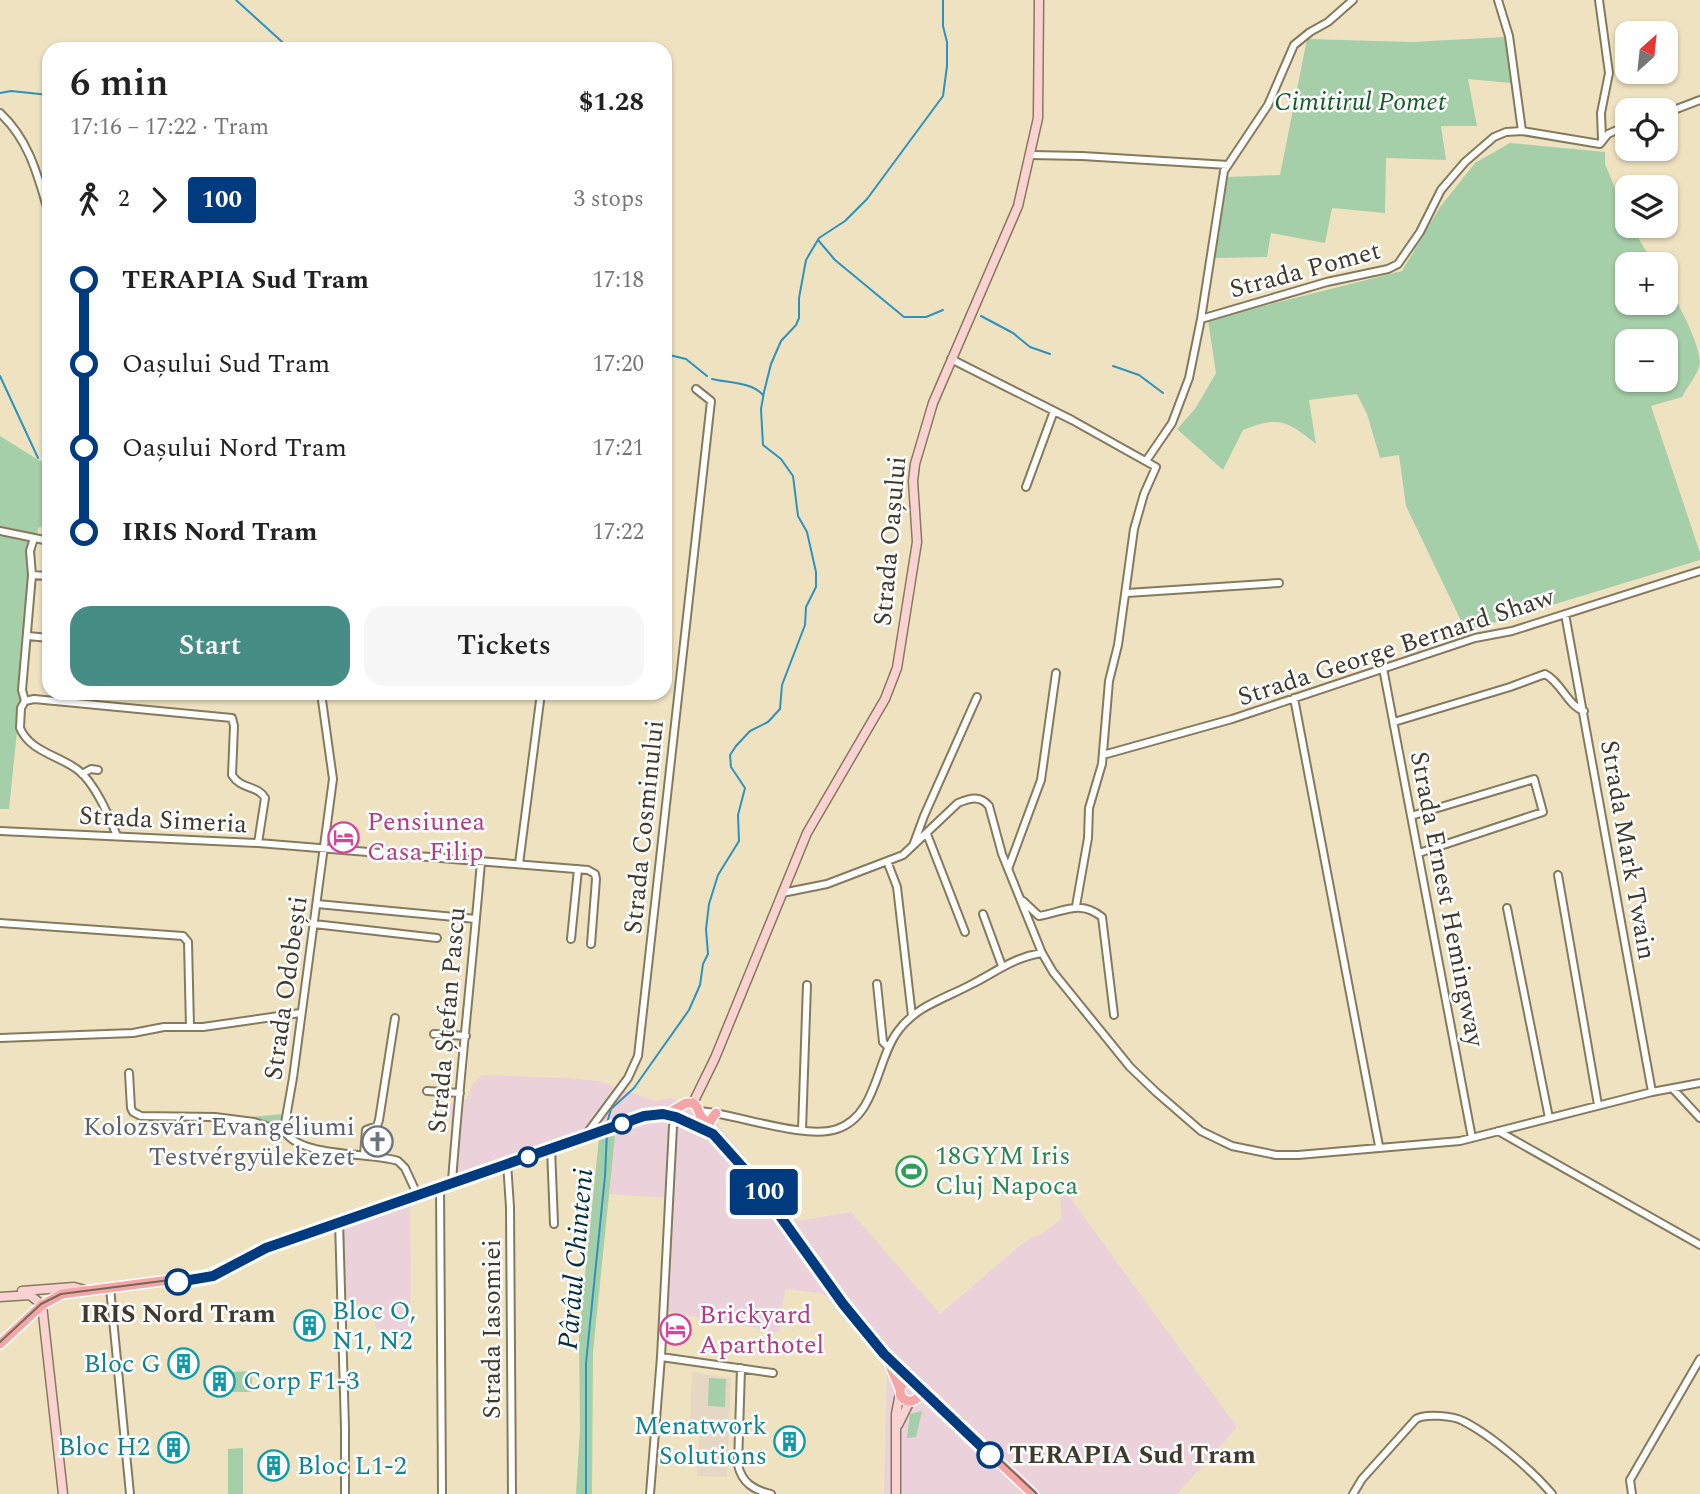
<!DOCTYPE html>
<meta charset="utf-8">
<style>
:root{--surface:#fff;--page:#f6f6f6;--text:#222;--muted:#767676;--accent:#468d86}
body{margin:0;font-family:Spectral,serif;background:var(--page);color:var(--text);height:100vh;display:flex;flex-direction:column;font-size:26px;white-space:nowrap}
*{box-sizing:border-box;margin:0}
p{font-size:23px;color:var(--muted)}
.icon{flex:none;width:38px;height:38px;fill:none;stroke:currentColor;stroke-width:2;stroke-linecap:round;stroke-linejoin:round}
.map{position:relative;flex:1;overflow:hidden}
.details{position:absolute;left:42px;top:42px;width:630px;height:658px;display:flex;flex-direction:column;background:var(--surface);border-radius:21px;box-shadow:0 2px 5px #0004}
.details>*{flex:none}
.badge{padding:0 14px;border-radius:5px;font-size:24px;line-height:46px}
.needle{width:46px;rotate:27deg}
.buttons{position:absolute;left:1615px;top:21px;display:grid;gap:14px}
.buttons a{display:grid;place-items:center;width:63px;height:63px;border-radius:14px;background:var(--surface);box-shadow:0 2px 5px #0004;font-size:35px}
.map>.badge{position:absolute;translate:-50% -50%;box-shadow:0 0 0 4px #fff}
.legs{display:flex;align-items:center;gap:10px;height:77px;padding:0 28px;font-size:23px}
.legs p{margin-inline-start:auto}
.headline{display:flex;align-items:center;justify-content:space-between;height:119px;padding:0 28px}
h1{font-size:38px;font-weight:600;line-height:52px}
.action{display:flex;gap:14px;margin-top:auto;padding:14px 28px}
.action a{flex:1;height:80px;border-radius:21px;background:var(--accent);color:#fff;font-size:28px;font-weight:600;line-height:80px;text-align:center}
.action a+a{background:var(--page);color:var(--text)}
ul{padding:0 28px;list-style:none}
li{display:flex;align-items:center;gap:24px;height:84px;font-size:26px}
li i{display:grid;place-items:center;width:10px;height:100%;margin:0 9px;background:currentColor}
li i::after{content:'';width:18px;height:18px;margin:-9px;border:5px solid;border-radius:50%;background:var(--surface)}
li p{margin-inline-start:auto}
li:first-child i{background:linear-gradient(#0000 50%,currentColor 0)}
li:last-child i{background:linear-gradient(currentColor 50%,#0000 0)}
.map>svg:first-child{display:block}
.industrial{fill:#ebd1d9}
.education{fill:#e5d7c4}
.green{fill:#a5cfa9;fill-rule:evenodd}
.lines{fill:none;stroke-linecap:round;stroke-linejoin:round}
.stream{stroke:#2c93be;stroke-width:2}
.street-casing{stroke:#857a5c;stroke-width:10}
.secondary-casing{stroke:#857a5c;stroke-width:11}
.primary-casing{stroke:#fff;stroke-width:12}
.street{stroke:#fff;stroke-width:6}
.secondary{stroke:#fad2d2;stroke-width:8}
.primary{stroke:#f5a5a6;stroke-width:9}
.tram{stroke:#726a57;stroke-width:2}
.line-1-casing{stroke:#fff;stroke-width:16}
.line-1{stroke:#003b80;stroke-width:10}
.stop-1-dot{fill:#fff;stroke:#003b80;stroke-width:3.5}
.labels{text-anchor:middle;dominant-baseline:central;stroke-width:5;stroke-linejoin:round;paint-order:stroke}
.park-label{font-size:26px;font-style:italic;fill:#115d25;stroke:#fff}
.street-label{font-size:26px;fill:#3f3a2d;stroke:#fff}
.hotel-label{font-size:26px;fill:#b23c85;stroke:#fff;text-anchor:start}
.worship-label{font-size:26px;fill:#5b616d;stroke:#fff;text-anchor:end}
.leisure-label{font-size:26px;fill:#27864d;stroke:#fff;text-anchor:start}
.culture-label{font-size:26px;fill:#0d838f;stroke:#fff;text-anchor:start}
.stop-label{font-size:26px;font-weight:bold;fill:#3f3a2d;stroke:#fff}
.water-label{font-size:28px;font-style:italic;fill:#002e40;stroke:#fff}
</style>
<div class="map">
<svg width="1700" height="1494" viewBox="0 0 1700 1494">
<rect width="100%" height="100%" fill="#efe2c1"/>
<!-- industrial -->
<path class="industrial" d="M482 1075 570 1078 598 1081 655 1101 670 1098 697 1107 716 1122 798 1221 851 1212 940 1314 1024 1242 1046 1231 1061 1219 1060 1184 1237 1427 1177 1494H884L887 1370 827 1297 819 1293 785 1289 779 1333 667 1311 669 1198 609 1194 615 1136 599 1138 410 1205 411 1338H379L370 1304 351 1305 346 1295 343 1225 407 1203 456 1176 449 1104 467 1099 472 1085Z"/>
<!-- education -->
<path class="education" d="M692 1372 731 1378 727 1477 697 1476 700 1426 690 1424Z"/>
<!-- green -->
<path class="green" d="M1505 37 1511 83 1468 79 1477 126H1441L1446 160 1386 158 1385 213 1332 208 1325 243 1271 233 1267 257 1215 258 1228 177 1280 175 1307 39 1412 42Z
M1510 143 1605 152V164L1627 217 1628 226H1631L1654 264H1628V303H1666V283C1676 298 1700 344 1700 363 1698 374 1688 386 1682 397L1651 406 1700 553V560L1466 631 1406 506 1399 455 1380 458 1367 414 1357 394 1309 400 1316 444C1286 420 1279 416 1243 430L1223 470 1177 429 1195 409 1216 373 1208 320 1402 271 1440 207 1475 163ZM1628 341H1666V380H1628Z
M0 436 40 461 49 458V524L38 528 9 809H0Z
M282 1114 281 1127 252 1117Z
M615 1136 593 1352 592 1494H576L580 1429 579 1335 599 1138Z
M252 1371V1392H232L231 1372Z
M709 1378 726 1379 725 1407 708 1406Z
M922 1411 916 1437 907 1438 910 1414Z
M243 1448V1494H228V1449Z"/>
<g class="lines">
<!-- stream -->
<path class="stream" d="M236 0 290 49
M0 93 11 91 49 95
M818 240 835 260 904 317H926L943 310
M981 316 1013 333 1030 347 1050 354
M665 354 686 359 707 376
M1113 366 1139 375 1163 393
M0 376 38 458
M712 379C728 383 752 382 763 395
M607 1123 611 1109 634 1088 689 1010 700 985 703 964 708 954 706 929 709 904 718 875 739 841 738 815 745 788 731 767 730 755 736 746 750 731 768 722 780 709 782 685 805 625 806 607 816 587V572L807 532 798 516 793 476 781 459 763 445 761 409 764 392 771 364 781 341 796 325 799 318V298L806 260 819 238 845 221 867 199 943 96 947 66V42L943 26V0
M586 1494V1363L605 1176 607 1132"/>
<defs>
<path id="street" d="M1498 0 1509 36 1522 131
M1599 0 1609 73 1601 113 1602 140
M0 113C30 141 38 177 49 214
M1666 113 1700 100
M1030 155 1082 156 1228 165
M1201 319 1327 282 1388 269 1398 264 1420 232 1441 190 1465 162 1494 137 1506 132 1522 131 1600 144 1608 134 1628 125
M951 359 1072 420 1156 467 1144 494 1134 529 1118 645 1109 681 1102 764 1089 808 1088 838 1076 906
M1146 461 1172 423 1189 378 1201 319 1224 171 1268 105 1294 45 1310 32 1328 22 1353 0
M1026 487 1054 411
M0 531 49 541
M34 538 30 551 32 575 22 690 25 701 21 708 20 728C29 751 60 756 78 770 94 782 110 817 117 836
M32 575 49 576
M1127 593 1279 583
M1565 614 1652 1092
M28 636 49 638
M1383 668 1472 1138
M321 693 333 779 293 1078 284 1129C295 1158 371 1152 398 1161L405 1168 417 1194
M1294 698 1379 1146
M25 701 34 699 232 718 234 726 232 775C241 790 258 785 265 798L258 843
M1394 722 1510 687 1545 674C1561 682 1568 706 1584 711
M1103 755 1232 719 1475 638 1512 631 1700 571
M82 774 91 769 98 770
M1411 816 1534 779 1543 812 1419 853
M0 831 258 843 588 870 595 874 596 879 591 944
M927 834 965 932
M914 843 924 816 977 697
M887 861 897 887 912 1016
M519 864 541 693
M1008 869 1041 780 1056 673
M1558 875 1598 1105
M782 893 827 884 903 855 958 803C970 798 980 795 989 806L1002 854 1042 953 1053 972 1130 1067 1156 1092 1201 1131 1232 1146 1276 1155H1298L1460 1141 1652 1092 1700 1083
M1023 901 1039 916C1064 912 1079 899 1102 917L1114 1015
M317 904 476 919
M1507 908 1549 1118
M983 914 1002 966
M0 923 183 936 188 942 190 1027
M314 924 437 938
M571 939 578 869
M877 984 883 1042 887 1046
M434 1034 466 1036
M0 1038 133 1033 164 1027H203L300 1013
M129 1073 131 1108 133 1112 141 1116 215 1117 254 1122 284 1132
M1673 1089 1700 1118
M427 1091 460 1093
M700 1111C736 1114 805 1140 837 1129 877 1116 876 1060 898 1031 917 1005 947 998 974 983 997 971 1015 957 1042 953
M802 1130 807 985
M1498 1131 1700 1245
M585 1136 628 1078 638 1056 711 401 696 389
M551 1148 554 1224
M364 1155 366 1130 377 1126 379 1120 395 1018
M507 1163 510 1207 512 1494
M452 1181C460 1075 472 968 481 862
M440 1186 442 1494
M339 1221 345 1428V1494
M110 1288 130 1494
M661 1357 773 1373
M741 1368 738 1465C742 1483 754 1490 771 1494
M650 1494 661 1357 673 1126 680 1118
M1353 1494 1362 1479 1416 1419C1425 1413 1454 1416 1463 1421 1491 1435 1532 1470 1552 1494
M1632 1494 1630 1480 1700 1359"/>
<path id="secondary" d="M693 1103 715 1058 807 833 885 699 897 668 917 542 913 481 915 464 933 403 1018 206 1038 118 1039 0
M22 1291 74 1287 85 1290
M0 1297 30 1295 42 1305 63 1494
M898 1425 910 1401
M896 1494V1414L900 1393"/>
<path id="primary" d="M667 1114 686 1103H693L697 1107 700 1115 713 1132 770 1197 844 1304 884 1353 914 1382
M709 1126 710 1121 716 1113
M0 1344 42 1305 62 1294 208 1275 281 1241 645 1115 671 1114 713 1132
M888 1361 900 1389
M900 1391a10 10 0 1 1 20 0a10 10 0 1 1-20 0Z
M918 1386 1033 1494"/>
</defs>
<!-- street casing -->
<use href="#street" class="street-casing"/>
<!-- secondary casing -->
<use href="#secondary" class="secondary-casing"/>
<!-- primary casing -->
<use href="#primary" class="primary-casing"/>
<!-- street -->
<use href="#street" class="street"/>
<!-- secondary -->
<use href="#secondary" class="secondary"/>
<!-- primary -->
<use href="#primary" class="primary"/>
<!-- tram -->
<path class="tram" d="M0 1342 41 1304 61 1294 201 1276 281 1240 644 1114 672 1113 710 1129 719 1137 772 1196 845 1303 885 1352 1037 1494"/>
</g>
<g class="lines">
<defs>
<path id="line-1" d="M178 1282 213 1276 266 1248 593 1134 644 1116 663 1114 676 1117 713 1134 755 1181 843 1304 884 1354 990 1455"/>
</defs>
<!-- line-1 casing -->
<use href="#line-1" class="line-1-casing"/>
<!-- line-1 -->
<use href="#line-1" class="line-1"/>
</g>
<!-- icons -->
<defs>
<symbol id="hotel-ring" viewBox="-11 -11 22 22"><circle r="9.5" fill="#fff" stroke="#d1479c" stroke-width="1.5"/><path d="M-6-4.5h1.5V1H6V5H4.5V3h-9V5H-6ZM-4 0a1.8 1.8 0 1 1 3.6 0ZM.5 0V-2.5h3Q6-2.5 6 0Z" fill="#d1479c"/></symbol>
<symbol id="church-ring" viewBox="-11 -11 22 22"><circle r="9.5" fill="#fff" stroke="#6b7280" stroke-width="1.5"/><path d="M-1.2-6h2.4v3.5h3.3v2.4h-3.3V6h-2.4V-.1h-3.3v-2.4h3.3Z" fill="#6b7280"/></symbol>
<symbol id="stadium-ring" viewBox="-11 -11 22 22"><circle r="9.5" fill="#fff" stroke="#2e9e5b" stroke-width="1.5"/><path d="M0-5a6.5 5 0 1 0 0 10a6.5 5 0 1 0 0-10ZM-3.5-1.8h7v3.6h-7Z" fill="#2e9e5b"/></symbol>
<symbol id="building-ring" viewBox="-11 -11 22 22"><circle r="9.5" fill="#fff" stroke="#0f9aa8" stroke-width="1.5"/><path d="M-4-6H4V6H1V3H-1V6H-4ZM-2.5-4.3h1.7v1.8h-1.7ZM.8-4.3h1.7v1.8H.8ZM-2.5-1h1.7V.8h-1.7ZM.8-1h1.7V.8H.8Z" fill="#0f9aa8"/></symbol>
</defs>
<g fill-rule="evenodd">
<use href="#hotel-ring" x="326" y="820" width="35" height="35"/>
<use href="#church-ring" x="360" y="1124" width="35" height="35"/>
<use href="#stadium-ring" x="894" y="1154" width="35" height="35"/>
<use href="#building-ring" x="292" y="1308" width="35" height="35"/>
<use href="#hotel-ring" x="658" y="1312" width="35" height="35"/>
<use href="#building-ring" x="166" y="1346" width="35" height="35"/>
<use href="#building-ring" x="202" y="1364" width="35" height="35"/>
<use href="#building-ring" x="772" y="1424" width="35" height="35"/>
<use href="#building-ring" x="156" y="1430" width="35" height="35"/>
<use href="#building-ring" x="256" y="1448" width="35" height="35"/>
</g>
<!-- markers -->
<g class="stop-1-dot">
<circle cx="622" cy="1124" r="9"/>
<circle cx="528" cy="1157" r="9"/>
<circle cx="178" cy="1282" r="12"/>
<circle cx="990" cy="1455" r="12"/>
</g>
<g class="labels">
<!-- park labels -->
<g class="park-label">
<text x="1360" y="102">Cimitirul Pomet</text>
</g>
<!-- street labels -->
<g class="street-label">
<text transform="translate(1305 270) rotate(-15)">Strada Pomet</text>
<text transform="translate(890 541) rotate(-85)">Strada Oașului</text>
<text transform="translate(1396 647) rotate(-18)">Strada George Bernard Shaw</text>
<text transform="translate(163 820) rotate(3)">Strada Simeria</text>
<text transform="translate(644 827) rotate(-84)">Strada Cosminului</text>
<text transform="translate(1628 850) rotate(80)">Strada Mark Twain</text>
<text transform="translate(1447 899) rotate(79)">Strada Ernest Hemingway</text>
<text transform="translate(286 988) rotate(-82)">Strada Odobești</text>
<text transform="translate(447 1020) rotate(-85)">Strada Ștefan Pascu</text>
<text transform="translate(492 1329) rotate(-90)">Strada Iasomiei</text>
</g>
<!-- hotel labels -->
<g class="hotel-label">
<text x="367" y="822">Pensiunea<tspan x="367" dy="30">Casa Filip</tspan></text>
<text x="699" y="1315">Brickyard<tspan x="699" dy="30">Aparthotel</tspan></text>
</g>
<!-- worship labels -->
<g class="worship-label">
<text x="355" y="1127">Kolozsvári Evangéliumi<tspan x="355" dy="30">Testvérgyülekezet</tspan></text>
</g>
<!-- leisure labels -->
<g class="leisure-label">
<text x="935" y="1156">18GYM Iris<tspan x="935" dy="30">Cluj Napoca</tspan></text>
</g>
<!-- culture labels -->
<g class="culture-label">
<text x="332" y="1311">Bloc O,<tspan x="332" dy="30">N1, N2</tspan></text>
<text x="161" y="1364" text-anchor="end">Bloc G</text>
<text x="243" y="1381">Corp F1-3</text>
<text x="767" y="1426" text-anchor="end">Menatwork<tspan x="767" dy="30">Solutions</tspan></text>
<text x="150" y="1447" text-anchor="end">Bloc H2</text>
<text x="297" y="1466">Bloc L1-2</text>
</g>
<!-- stop labels -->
<g class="stop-label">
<text x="178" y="1314">IRIS Nord Tram</text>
<text x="1009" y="1455" text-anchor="start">TERAPIA Sud Tram</text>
</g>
<!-- water labels -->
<g class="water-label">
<text transform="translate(576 1259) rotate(-85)">Pârâul Chinteni</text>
</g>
</g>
</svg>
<div class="buttons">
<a><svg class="needle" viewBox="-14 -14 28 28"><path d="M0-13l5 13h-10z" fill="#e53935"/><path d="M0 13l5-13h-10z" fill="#767676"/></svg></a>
<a><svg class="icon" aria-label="locate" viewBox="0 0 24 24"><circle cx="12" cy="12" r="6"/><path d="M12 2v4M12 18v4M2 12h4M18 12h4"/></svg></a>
<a><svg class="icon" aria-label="layers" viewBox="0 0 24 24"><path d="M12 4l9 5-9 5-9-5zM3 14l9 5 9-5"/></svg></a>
<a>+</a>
<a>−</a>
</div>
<b class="badge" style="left:764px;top:1192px;background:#003b80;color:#fff">100</b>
<section class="details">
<div class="headline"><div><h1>6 min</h1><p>17:16 – 17:22 · Tram</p></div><b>$1.28</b></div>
<div class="legs"><svg class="icon" aria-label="walk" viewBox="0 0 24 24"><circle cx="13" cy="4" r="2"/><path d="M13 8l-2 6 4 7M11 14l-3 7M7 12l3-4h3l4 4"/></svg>2<svg class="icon" aria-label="forward" viewBox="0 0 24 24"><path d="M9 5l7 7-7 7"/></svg><b class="badge" style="background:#003b80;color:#fff">100</b><p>3 stops</p></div>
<ul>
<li><i style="color:#003b80"></i><b>TERAPIA Sud Tram</b><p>17:18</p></li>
<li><i style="color:#003b80"></i><span>Oașului Sud Tram</span><p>17:20</p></li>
<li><i style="color:#003b80"></i><span>Oașului Nord Tram</span><p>17:21</p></li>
<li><i style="color:#003b80"></i><b>IRIS Nord Tram</b><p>17:22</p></li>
</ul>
<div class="action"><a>Start</a><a>Tickets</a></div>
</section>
</div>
